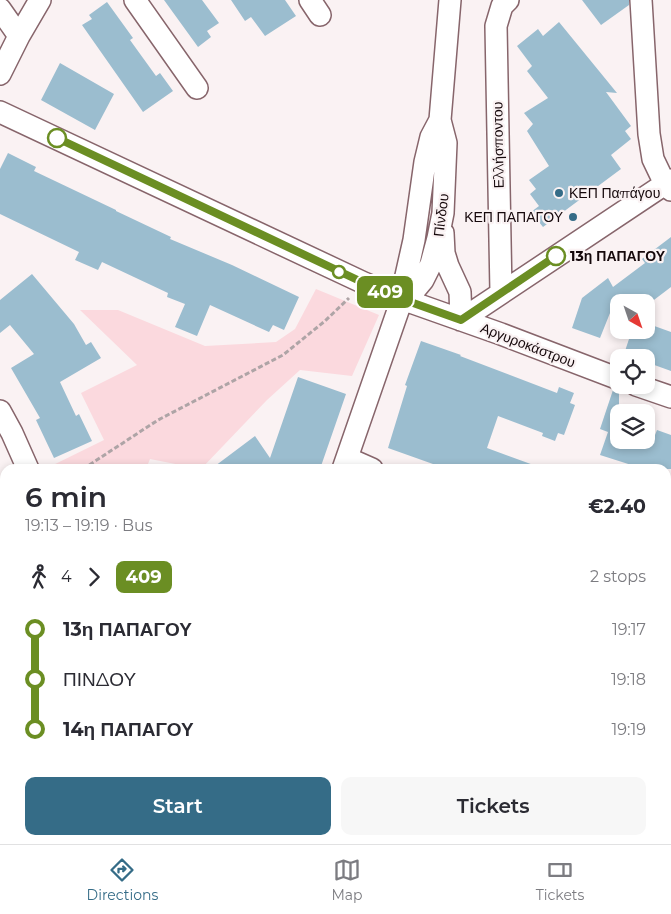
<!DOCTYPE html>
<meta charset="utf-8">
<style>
:root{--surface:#fff;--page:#f7f7f7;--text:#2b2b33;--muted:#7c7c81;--line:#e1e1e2;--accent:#356c87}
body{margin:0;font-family:Montserrat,sans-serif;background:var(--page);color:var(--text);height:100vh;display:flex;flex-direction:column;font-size:19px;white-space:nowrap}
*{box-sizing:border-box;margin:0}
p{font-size:16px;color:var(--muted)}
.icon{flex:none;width:28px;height:28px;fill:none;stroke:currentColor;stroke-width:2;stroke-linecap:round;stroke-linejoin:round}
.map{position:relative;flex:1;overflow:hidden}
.sheet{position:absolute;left:0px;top:464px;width:671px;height:381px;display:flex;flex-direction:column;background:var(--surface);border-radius:15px 15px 0 0;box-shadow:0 2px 8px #0003}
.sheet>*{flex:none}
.badge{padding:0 10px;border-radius:8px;font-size:18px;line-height:32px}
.needle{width:32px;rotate:140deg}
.tools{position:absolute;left:610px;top:294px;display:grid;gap:10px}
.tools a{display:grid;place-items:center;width:45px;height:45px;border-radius:10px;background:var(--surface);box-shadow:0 2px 8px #0003;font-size:25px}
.map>.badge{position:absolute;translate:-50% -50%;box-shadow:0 0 0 2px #fff}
.legs{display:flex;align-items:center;gap:8px;height:55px;padding:0 25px;font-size:16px}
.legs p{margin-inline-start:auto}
.headline{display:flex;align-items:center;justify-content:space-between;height:85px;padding:0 25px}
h1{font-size:28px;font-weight:600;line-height:38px}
.cta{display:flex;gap:10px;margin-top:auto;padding:10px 25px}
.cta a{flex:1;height:58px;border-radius:10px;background:var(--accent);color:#fff;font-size:20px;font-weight:600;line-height:58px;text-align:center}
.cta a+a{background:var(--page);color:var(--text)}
ul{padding:0 25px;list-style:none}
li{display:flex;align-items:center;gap:18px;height:50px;font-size:19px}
li i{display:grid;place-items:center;width:8px;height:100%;margin:0 6px;background:currentColor}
li i::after{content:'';width:12px;height:12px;margin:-6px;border:4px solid;border-radius:50%;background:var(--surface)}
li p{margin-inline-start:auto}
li:first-child i{background:linear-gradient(#0000 50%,currentColor 0)}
li:last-child i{background:linear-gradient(currentColor 50%,#0000 0)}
.dock{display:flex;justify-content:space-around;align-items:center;height:70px;border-top:1px solid var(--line);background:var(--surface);font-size:14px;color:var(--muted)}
.dock a{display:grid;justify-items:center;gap:2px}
.dock .current{color:var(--accent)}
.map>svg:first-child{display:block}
.green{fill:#fbd9de}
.building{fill:#9bbdcf}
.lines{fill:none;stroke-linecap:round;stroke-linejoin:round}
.minor-casing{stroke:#87656b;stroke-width:24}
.path{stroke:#aea4a6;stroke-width:3;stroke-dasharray:5 2.5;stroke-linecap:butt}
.minor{stroke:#fff;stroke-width:21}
.line-1-casing{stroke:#fff;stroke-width:11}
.line-1{stroke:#6b8e23;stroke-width:8}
.stop-1-dot{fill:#fff;stroke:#6b8e23;stroke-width:2.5}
.poi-dot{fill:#356c87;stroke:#faf2f3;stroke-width:2}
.labels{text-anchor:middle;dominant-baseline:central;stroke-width:4.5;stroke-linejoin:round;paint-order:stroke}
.street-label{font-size:14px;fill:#15080b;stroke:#faf2f3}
.poi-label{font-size:14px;fill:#15080b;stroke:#faf2f3;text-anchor:start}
.stop-label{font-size:14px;font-weight:bold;fill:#15080b;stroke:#faf2f3;text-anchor:start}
</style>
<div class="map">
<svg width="671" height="844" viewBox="0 0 671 844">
<rect width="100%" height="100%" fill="#faf2f3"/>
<!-- green -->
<path class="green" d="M316 289 379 315 352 376 300 370 267 400 201 469 150 459 146 469H45L104 440 81 393 137 365 80 310H118L205 346 276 342 295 329Z
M5 555V611L0 605V559Z
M5 627V739L0 740V631Z"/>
<!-- building -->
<path class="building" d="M164 0H202L219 23 207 31 211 37 198 47Z
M231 0H285L296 16 265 36 251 17 245 21Z
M582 0H629V5L601 25Z
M107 2 133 38 130 40 156 76 160 73 173 91 143 112 82 25 92 19 89 15Z
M559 22 617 93 606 92 631 126 625 131 631 139 611 155 621 169 543 227 531 212 539 206 530 194 536 189 529 180 549 166 527 131 533 124 524 113 548 98 527 71 532 66 517 46 538 29 543 36Z
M60 63 114 94 95 130 41 100Z
M8 153 36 167 34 171 116 210V211L171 237 170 239 232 265 299 297 284 330 273 325 269 332 210 305 197 336 175 327 185 304 167 297 168 293 102 262 98 270 75 260 79 252 0 214V169Z
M671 237V287L646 306V302H628L616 298 600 338 572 328 582 298 608 278 613 287 645 263 642 259Z
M32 274 74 324 86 345 91 342 101 358 60 382 76 416 79 414 92 441 54 458 36 420 40 418 11 368 34 354 10 325 0 333V300Z
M646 323 671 332V371L646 362V358H642L643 356 625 351 632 330H646Z
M421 341 461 355 460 356 557 393 559 387 574 393 570 403 575 405 564 435 558 433 555 441 542 436 543 433 498 416 487 448 539 467V469H447L388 448 407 386 405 385Z
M298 377 346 394 320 469H211L255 436 270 458Z
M613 390 619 391V440H653L657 430 671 435V469H644L600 455 608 432 600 429Z"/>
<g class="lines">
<defs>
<path id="minor" d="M135 0 197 88
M310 0 320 15
M641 0 649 134 653 159 665 184 671 190
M0 9 19 36
M0 74 19 36 40 0
M0 112 364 283 402 299 501 334 619 379
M443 233 444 253 448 266 460 292 461 320
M501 293 496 26 502 6 508 0
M402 299 413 292 423 280 431 264 438 238 443 213 446 143 440 120 450 0
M461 320 671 180
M636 385 671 397
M0 411 12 433 28 469
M347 458 372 469
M343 469 402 299 403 289 414 240 425 162 431 137 440 120
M666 614 671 617
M0 748H5
M666 823 671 818
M318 840 323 844
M642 840 647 844 651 840
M212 844 213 840"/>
</defs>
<!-- minor casing -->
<use href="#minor" class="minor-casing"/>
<!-- path -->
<path class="path" d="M83 469 158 420 283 355 325 321 349 298
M0 783 4 767"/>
<!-- minor -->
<use href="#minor" class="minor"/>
</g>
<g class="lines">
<defs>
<path id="line-1" d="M57 138 364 283 402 299 461 320 556 256"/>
</defs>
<!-- line-1 casing -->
<use href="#line-1" class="line-1-casing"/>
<!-- line-1 -->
<use href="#line-1" class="line-1"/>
</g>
<!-- markers -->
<g class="stop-1-dot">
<circle cx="57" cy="138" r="9"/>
<circle cx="556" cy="256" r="9"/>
<circle cx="339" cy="272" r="6"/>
</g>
<g class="poi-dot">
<circle cx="559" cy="193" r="5"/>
<circle cx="573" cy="217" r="5"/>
</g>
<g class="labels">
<!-- street labels -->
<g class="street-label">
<text transform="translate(498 145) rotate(-91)">Ελλήσποντου</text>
<text transform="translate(441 215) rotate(-83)">Πίνδου</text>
<text transform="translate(528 345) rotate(21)">Αργυροκάστρου</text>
</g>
<!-- poi labels -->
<g class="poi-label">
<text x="569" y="193">ΚΕΠ Παπάγου</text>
<text x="563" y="217" text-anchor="end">ΚΕΠ ΠΑΠΑΓΟΥ</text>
</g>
<!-- stop labels -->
<g class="stop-label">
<text x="570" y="256">13η ΠΑΠΑΓΟΥ</text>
</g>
</g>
</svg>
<div class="tools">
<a><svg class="needle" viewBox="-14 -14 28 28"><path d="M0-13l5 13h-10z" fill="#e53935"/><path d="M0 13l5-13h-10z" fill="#7c7c81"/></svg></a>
<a><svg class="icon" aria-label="locate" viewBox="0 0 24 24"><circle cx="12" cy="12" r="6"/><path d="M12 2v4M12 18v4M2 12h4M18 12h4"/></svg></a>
<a><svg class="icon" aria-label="layers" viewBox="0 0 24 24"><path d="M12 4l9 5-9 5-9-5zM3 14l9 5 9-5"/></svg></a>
</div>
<b class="badge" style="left:385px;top:292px;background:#6b8e23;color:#fff">409</b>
<section class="sheet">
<div class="headline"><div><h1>6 min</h1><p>19:13 – 19:19 · Bus</p></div><b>€2.40</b></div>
<div class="legs"><svg class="icon" aria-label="walk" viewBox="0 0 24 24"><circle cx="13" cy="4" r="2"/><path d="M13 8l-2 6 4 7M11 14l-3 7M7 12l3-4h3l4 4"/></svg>4<svg class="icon" aria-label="forward" viewBox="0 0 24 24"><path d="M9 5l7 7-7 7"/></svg><b class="badge" style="background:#6b8e23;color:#fff">409</b><p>2 stops</p></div>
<ul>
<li><i style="color:#6b8e23"></i><b>13η ΠΑΠΑΓΟΥ</b><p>19:17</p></li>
<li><i style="color:#6b8e23"></i><span>ΠΙΝΔΟΥ</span><p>19:18</p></li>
<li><i style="color:#6b8e23"></i><b>14η ΠΑΠΑΓΟΥ</b><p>19:19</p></li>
</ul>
<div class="cta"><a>Start</a><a>Tickets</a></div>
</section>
</div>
<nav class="dock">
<a class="current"><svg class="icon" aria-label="directions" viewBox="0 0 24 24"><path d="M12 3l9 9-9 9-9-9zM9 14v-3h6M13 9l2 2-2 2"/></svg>Directions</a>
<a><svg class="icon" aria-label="map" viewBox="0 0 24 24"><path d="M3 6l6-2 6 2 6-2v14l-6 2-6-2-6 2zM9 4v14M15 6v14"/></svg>Map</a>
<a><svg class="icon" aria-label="tickets" viewBox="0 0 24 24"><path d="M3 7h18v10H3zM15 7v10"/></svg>Tickets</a>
</nav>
